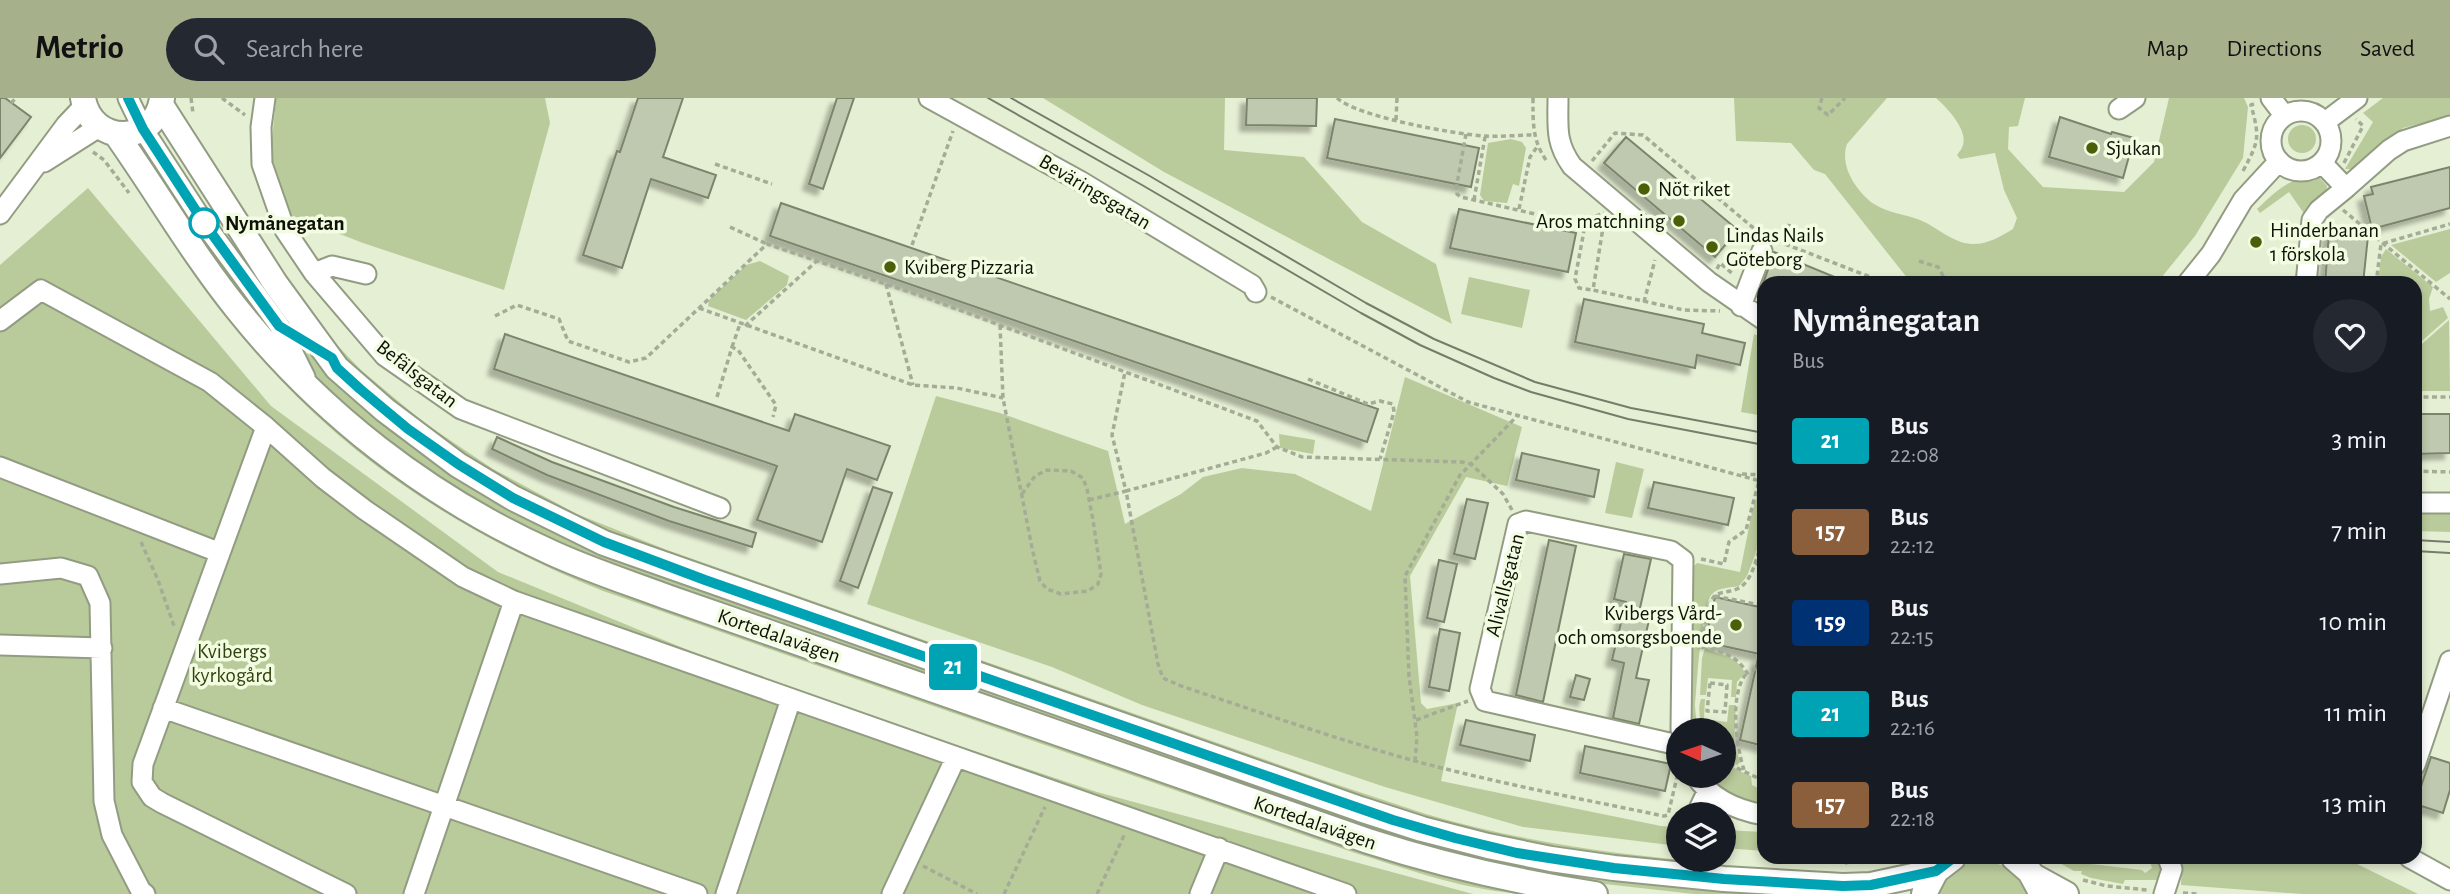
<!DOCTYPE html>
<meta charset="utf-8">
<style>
:root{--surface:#171b24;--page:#242831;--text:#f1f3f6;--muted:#9ea1a6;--accent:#a6b08b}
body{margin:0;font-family:"Alegreya Sans",sans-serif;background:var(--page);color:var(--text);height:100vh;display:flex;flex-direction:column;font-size:26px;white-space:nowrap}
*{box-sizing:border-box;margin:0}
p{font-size:23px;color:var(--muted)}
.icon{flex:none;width:38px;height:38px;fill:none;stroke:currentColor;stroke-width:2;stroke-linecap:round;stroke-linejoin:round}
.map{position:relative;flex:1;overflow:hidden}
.details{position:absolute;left:1757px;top:178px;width:665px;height:588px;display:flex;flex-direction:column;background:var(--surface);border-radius:21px;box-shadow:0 4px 10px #0003}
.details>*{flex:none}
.badge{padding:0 14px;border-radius:5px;font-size:24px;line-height:46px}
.needle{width:46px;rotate:273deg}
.tools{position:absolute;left:1666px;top:620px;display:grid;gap:14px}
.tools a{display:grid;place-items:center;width:70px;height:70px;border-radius:50%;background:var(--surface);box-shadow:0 4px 10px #0003;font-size:35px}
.map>.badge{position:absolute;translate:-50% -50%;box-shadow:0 0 0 4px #fff}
.round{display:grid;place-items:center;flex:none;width:74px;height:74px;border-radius:37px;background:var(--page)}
.overview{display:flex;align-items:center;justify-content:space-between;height:119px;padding:0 35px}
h1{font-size:33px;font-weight:700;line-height:52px}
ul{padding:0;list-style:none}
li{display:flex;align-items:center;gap:21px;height:91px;padding:0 35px}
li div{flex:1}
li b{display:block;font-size:26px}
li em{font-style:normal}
li .badge{min-width:77px;font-weight:700;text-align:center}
header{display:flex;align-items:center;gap:42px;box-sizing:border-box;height:98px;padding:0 35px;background:var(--accent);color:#111}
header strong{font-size:33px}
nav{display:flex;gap:38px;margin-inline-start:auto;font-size:24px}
.search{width:490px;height:63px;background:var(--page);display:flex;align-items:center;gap:18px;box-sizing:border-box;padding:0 24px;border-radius:38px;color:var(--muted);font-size:26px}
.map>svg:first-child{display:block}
.green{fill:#bacb9b}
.building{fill:#bfc9af;stroke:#7b846c;stroke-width:2;filter:url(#shadow)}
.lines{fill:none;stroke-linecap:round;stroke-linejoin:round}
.minor-casing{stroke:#929c82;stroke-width:23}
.major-casing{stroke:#929c82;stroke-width:28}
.path{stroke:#a4ac95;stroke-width:3.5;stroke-dasharray:5 3.5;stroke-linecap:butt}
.minor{stroke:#fff;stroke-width:19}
.major{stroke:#fff;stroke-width:24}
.tram{stroke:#757c6a;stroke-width:2}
.line-casing{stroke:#fff;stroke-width:16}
.line{stroke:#00a3b4;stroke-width:10}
.poi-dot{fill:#4a5f08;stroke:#f2fce1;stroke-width:2.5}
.stop-dot{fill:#fff;stroke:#00a3b4;stroke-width:3.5}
.labels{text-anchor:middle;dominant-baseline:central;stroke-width:7;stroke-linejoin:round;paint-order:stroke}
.poi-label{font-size:21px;fill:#0e1108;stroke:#f2fce1;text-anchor:start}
.street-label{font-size:21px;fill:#0e1108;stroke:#f2fce1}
.stop-label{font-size:21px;font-weight:bold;fill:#0e1108;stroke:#f2fce1;text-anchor:start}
.park-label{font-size:21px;fill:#344210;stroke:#f2fce1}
</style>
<header>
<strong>Metrio</strong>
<div class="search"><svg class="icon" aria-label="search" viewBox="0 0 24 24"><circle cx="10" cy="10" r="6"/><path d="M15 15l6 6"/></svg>Search here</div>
<nav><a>Map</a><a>Directions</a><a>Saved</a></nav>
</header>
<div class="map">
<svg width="2450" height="796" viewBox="0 0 2450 796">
<defs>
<filter id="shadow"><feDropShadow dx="-6" dy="6" stdDeviation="2" flood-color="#0004"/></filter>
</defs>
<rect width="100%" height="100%" fill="#e5efd3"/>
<!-- green -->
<path class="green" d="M276 0H545L550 25 504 192 363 145 291 117 270 63Z
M1043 0H1225L1224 52 1304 59 1362 124 1436 166 1452 226 1164 74Z
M1734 0H1887L1847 46C1839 68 1857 94 1874 106 1888 115 1905 116 1920 122 1937 129 1954 146 1973 146 1989 146 2001 138 2013 131L2017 120 2004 92 1995 55 1960 61 1957 57C1959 54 1962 51 1963 47 1968 31 1946 9 1936 0H2025L2018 28 2009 29 2008 51 2043 89 2124 94 2154 64 2169 0H2244L2248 9 2243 60 2195 138 2157 185 1912 186 1825 76 1814 72 1791 45 1736 43Z
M2383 0H2450V18L2403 30 2355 71H2345L2373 24 2363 15Z
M2288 41a14 14 0 1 1 28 0a14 14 0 1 1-28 0Z
M1511 41 1522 44 1526 50 1519 88 1513 86 1507 105 1484 103 1480 97 1488 45Z
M2317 77 2327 88 2326 97 2305 117 2289 94 2260 115 2257 111C2278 91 2288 81 2317 77Z
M88 90 271 308 498 474 761 582 1097 694 1473 796H0V167Z
M168 130 199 173 454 416 1536 796C1474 796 1414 773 1355 755L603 493C481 444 368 376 278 279 236 234 200 182 164 133Z
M2450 131V175L2436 184 2391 147Z
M2386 151 2433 189 2429 201 2430 213 2443 209 2448 220 2415 249V186L2378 185 2381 159Z
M760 163 789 178 787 187 746 222 708 208 709 202 746 167Z
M1469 179 1530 192 1522 230 1461 216Z
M299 202 337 247 361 272 423 324 493 371 577 416 667 452 1323 682 1426 716C1522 744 1619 757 1718 765L1721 769 1577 755 1469 733 1356 699 606 434C511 389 418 337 344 261 327 244 313 221 299 202Z
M2449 222 2450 293H2415V252Z
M1754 236 1764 241V318L1741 314Z
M307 255 498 404 1383 729 1807 796H1694L1587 784 1505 770 1373 734 831 545 568 451 464 398 381 340 319 283 304 258Z
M1405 279 1522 329 1507 388 1466 379 1410 478 1421 605 1427 611 1458 605 1441 683 1661 728 1678 729V748L1523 729 1385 689 1142 607 1052 569 867 506 936 298 1000 315 1108 353 1125 426 1181 396 1203 379 1242 370 1295 376 1371 413Z
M1279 336 1315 342 1313 356 1280 350Z
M1616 364 1644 371 1632 420 1605 415Z
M1761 387 1764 388V433L1747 478 1739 488C1730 490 1719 489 1712 496 1701 508 1697 587 1695 608L1696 620 1701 632H1690L1692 470 1697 465 1740 474 1752 414Z
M2415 414 2450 415V434L2415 433Z
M1705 550C1719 557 1738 558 1745 575L1737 584 1736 599H1731L1732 582 1708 580 1706 597H1700L1702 560Z
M1701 601H1705L1704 621 1727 624 1729 607H1736L1734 645 1740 664 1737 667 1724 656V632H1705C1700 622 1697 612 1701 601Z
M1724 661 1737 672 1751 678 1752 687 1764 693V711L1735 702 1704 677H1724Z
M1724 732 1764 734V753L1724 750Z
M2051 760H2072L2091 766 2142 772 2145 775 2152 770 2149 760H2158L2163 766 2160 782H2125L2123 786 2091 780 2081 776 2082 773H2074Z
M2182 760H2345L2418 796H2302L2181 787Z
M1981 763C2010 766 2014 774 2032 796H1934C1943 777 1960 765 1981 763Z"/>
<!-- building -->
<path class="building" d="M0 0H5L31 19 0 60Z
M638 0H683L663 59 716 77 708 100 651 81 622 170 583 157 617 53 620 54Z
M837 0H854L823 91 809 86Z
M1247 0H1317L1316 28 1246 27Z
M2060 19 2111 36 2112 34 2134 40 2123 80 2049 59Z
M1335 21 1479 50 1471 89 1327 60Z
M1626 39 1738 132 1715 159 1604 65Z
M2450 69V110L2372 131 2364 98 2373 96 2371 89Z
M781 105 1378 311 1367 344 770 138Z
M1459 111 1576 135 1568 174 1450 150Z
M2329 135 2368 138 2363 186H2325Z
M1774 154 1849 185V186H1763Z
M1584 201 1704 226 1702 235 1745 245 1740 267 1697 257 1695 270 1575 244Z
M505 236 789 333 795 316 890 348 877 382 847 371 822 444 757 422 777 368 494 271Z
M2415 316H2450V355L2415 356Z
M497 339 552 364 674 409 756 435 752 449 669 423 547 377 492 351Z
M1522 355 1599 372 1594 399 1516 382Z
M1654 384 1734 400 1728 427 1648 410Z
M873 389 892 395 858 490 840 483Z
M1467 401 1488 405 1475 461 1454 456Z
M1549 442 1576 448 1543 604 1516 597Z
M1624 456 1651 461 1638 519 1649 522 1636 580 1649 582 1639 626 1613 620 1624 565 1612 562 1626 504 1614 501Z
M1439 462 1457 466 1444 524 1427 520Z
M1715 499 1764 510V557L1705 544Z
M1440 531 1460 535 1449 593 1429 589Z
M1758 560 1764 561V648L1740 642Z
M1576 577 1590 581 1584 602 1570 599Z
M1466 622 1535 637 1530 663 1460 647Z
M1585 648 1671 666 1665 693 1580 675Z
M2431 659 2450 665V692L2443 715 2415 706Z"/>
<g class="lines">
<defs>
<path id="minor" d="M128 0 143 31 204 125 279 227 305 279
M265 0 261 29 262 66 285 132 314 175 385 258 461 311 720 410
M929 0 1080 83 1252 187 1256 194
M1558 0C1558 29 1555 44 1572 68L1709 184 1764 222
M2271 0 2284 17
M2119 11 2135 0
M2271 43a30 30 0 1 1 60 0a30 30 0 1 1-60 0Z
M2325 24 2357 0
M44 64 99 29
M2346 90 2389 52 2403 43 2450 28
M0 116 66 27 84 8
M314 175 332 168 366 176
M2187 186 2211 156 2243 102 2279 63
M2306 186 2312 122 2319 112 2346 90 2322 65
M1741 208 1762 153
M0 223 41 192 210 284 266 329 323 380 365 412 463 479 514 503 1346 796
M266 329 143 666 142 684 152 699 162 705 346 796
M0 369 218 454
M2415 405H2450
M0 476 61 470 88 478 100 505 104 703 112 737 141 793 145 796
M0 547 102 550
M163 610 697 796
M1678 647 1485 603 1480 591 1518 426 1526 423 1671 453 1683 462 1681 632
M2415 667 2450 563
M1695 677C1711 701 1736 712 1764 717
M1699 716 1700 709 1708 692
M2410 760 2450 782
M414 796 514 503
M726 796 791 601
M892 796 956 659
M1200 796 1219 750
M2164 796 2172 771 2168 760"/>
<path id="major" d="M83 0C91 48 156 48 162 0
M161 7 275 185 337 270 385 312 458 367 513 400 604 445 1360 711 1422 731 1488 748 1551 761 1614 770 1724 781 1843 788 1871 787 1936 773
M116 36C157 94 192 155 237 211 320 315 427 398 548 453 586 471 627 484 667 499L1368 743C1442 767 1518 784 1595 796
M2014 760 2030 774 2042 796
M2035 779 2066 796
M1924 796 1936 773 1953 760"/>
</defs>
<!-- minor casing -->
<use href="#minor" class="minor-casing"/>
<!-- major casing -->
<use href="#major" class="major-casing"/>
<!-- path -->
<path class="path" d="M191 0 193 15
M222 0 245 17
M1337 0C1358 19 1454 36 1485 38 1501 39 1518 37 1534 37
M1533 0C1533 23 1532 42 1546 62
M1822 0 1819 10 1828 17 1845 0
M11 5 16 0
M1396 22 1397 0
M1466 36 1456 91 1457 96 1461 99 1561 122H1586L1604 115
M93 54 104 62 129 95
M1592 63 1615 35 1643 37 1757 133 1762 136
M2344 65 2363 28 2356 21
M715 66 772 86
M2243 73C2259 43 2260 40 2251 7L2254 6
M1474 102 1485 39
M1519 111 1530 59 1537 49
M2343 112 2450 201
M1605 117 1593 192 1684 212 1720 213
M1586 122 1575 181 1579 190 1593 192
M730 129 767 146
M1776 142 1785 146 1790 123
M1785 146 1873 180
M912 147 953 33
M1919 163 1938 169 1948 186
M1717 171 1720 165 1734 177
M886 186 913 287
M2376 186 2381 146 2450 126
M1271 199 1468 304 1764 384
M1644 204 1655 162
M699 210 913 287 957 290 1003 300
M495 218 517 207 559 221 568 243 629 264 646 260 767 146 927 200 1257 323 1277 349 1302 359 1462 364 1471 366 1460 377 1405 478 1409 578 1417 639 1415 663
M1000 227 1003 300 1032 450 1040 483 1047 491 1061 496 1088 493 1098 486 1101 476 1093 422 1087 391 1083 380 1071 373 1047 372 1035 378 1022 396
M745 228 818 162
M732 249 740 226
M1308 281 1368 306 1380 303 1393 306 1394 314 1380 361
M717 299 732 249 738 252 776 307 773 319
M2415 299H2450
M1277 349 1266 355 1126 393 1158 566 1163 580 1181 588C1259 614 1336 641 1415 663 1497 685 1581 701 1664 718L1668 717 1677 679
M2415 373 2450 374
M1742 376 1764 377
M1089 402 1126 393 1112 337 1125 274
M1512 412 1503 396 1471 366 1517 318
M141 444 158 482 174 528
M1701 461 1724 466 1729 444 1746 432 1759 383
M1755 464 1764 472
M1715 498 1760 507
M1702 548C1721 554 1737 557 1747 575L1764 567
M1702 551C1704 533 1704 512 1715 497 1723 493 1735 494 1742 488 1755 477 1756 456 1764 441
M1710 585 1727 587 1725 614 1707 613Z
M1416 622 1468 603
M1724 659 1737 670 1764 683
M1744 672C1736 648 1729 594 1747 575
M1845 765 1870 760
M923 768 977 796
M2083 782 2107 788 2147 792
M2183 795 2198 796
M1004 796 1045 709
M1097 796 1125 735"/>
<!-- minor -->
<use href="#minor" class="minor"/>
<!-- major -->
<use href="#major" class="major"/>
<!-- tram -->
<path class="tram" d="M988 0 1142 87 1361 215 1420 247 1494 280 1531 294 1628 321 1764 347
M1011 0 1148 77 1366 205 1434 241 1535 284 1631 310 1764 335
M2415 442 2450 444
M2415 453 2450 455"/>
</g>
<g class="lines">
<defs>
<path id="line" d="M128 0 143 31 204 125 279 228 332 260 337 270 360 291 408 331 458 366 513 400 604 444 705 482 1393 722 1455 740 1517 755 1614 770 1724 781 1843 788 1871 787 1936 773 1953 760"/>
</defs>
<!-- line casing -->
<use href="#line" class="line-casing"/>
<!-- line -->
<use href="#line" class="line"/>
</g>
<!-- markers -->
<g class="poi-dot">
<circle cx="2092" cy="50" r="7"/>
<circle cx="1644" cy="91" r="7"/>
<circle cx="1679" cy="123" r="7"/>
<circle cx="2256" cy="144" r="7"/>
<circle cx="1712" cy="149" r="7"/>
<circle cx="890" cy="169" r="7"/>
<circle cx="1736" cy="527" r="7"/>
</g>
<circle class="stop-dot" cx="204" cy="125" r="14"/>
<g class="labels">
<!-- poi labels -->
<g class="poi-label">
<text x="2106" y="50">Sjukan</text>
<text x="1658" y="91">Nöt riket</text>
<text x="1665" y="123" text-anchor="end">Aros matchning</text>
<text x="2270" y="132">Hinderbanan<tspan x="2270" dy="24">1 förskola</tspan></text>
<text x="1726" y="137">Lindas Nails<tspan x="1726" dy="24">Göteborg</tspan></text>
<text x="904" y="169">Kviberg Pizzaria</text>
<text x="1722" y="515" text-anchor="end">Kvibergs Vård-<tspan x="1722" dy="24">och omsorgsboende</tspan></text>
</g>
<!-- street labels -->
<g class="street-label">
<text transform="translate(1095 94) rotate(31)">Beväringsgatan</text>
<text transform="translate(417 276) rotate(38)">Befälsgatan</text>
<text transform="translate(1505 487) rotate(-76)">Alivallsgatan</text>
<text transform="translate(779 538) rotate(19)">Kortedalavägen</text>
<text transform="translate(1315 725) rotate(19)">Kortedalavägen</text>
</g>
<!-- stop labels -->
<g class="stop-label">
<text x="225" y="125">Nymånegatan</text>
</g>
<!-- park labels -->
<g class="park-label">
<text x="232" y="553">Kvibergs<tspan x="232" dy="24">kyrkogård</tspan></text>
</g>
</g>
</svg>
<div class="tools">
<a><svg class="needle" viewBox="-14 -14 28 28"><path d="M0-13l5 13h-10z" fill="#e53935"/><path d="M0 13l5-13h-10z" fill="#9ea1a6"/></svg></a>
<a><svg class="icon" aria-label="layers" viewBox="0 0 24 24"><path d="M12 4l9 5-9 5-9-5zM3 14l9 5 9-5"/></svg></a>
</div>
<b class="badge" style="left:953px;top:569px;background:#00a3b4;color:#fff">21</b>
<section class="details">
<div class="overview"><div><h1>Nymånegatan</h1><p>Bus</p></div><a class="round"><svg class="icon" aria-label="heart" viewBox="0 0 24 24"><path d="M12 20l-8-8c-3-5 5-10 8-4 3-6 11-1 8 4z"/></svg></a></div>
<ul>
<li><span class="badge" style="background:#00a3b4;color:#fff">21</span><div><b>Bus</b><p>22:08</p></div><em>3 min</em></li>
<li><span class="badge" style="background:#8b5e3c;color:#fff">157</span><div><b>Bus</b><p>22:12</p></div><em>7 min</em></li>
<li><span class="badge" style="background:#003273;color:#fff">159</span><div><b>Bus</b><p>22:15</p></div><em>10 min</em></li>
<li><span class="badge" style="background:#00a3b4;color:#fff">21</span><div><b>Bus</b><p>22:16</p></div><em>11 min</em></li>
<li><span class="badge" style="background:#8b5e3c;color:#fff">157</span><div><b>Bus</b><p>22:18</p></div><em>13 min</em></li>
</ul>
</section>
</div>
